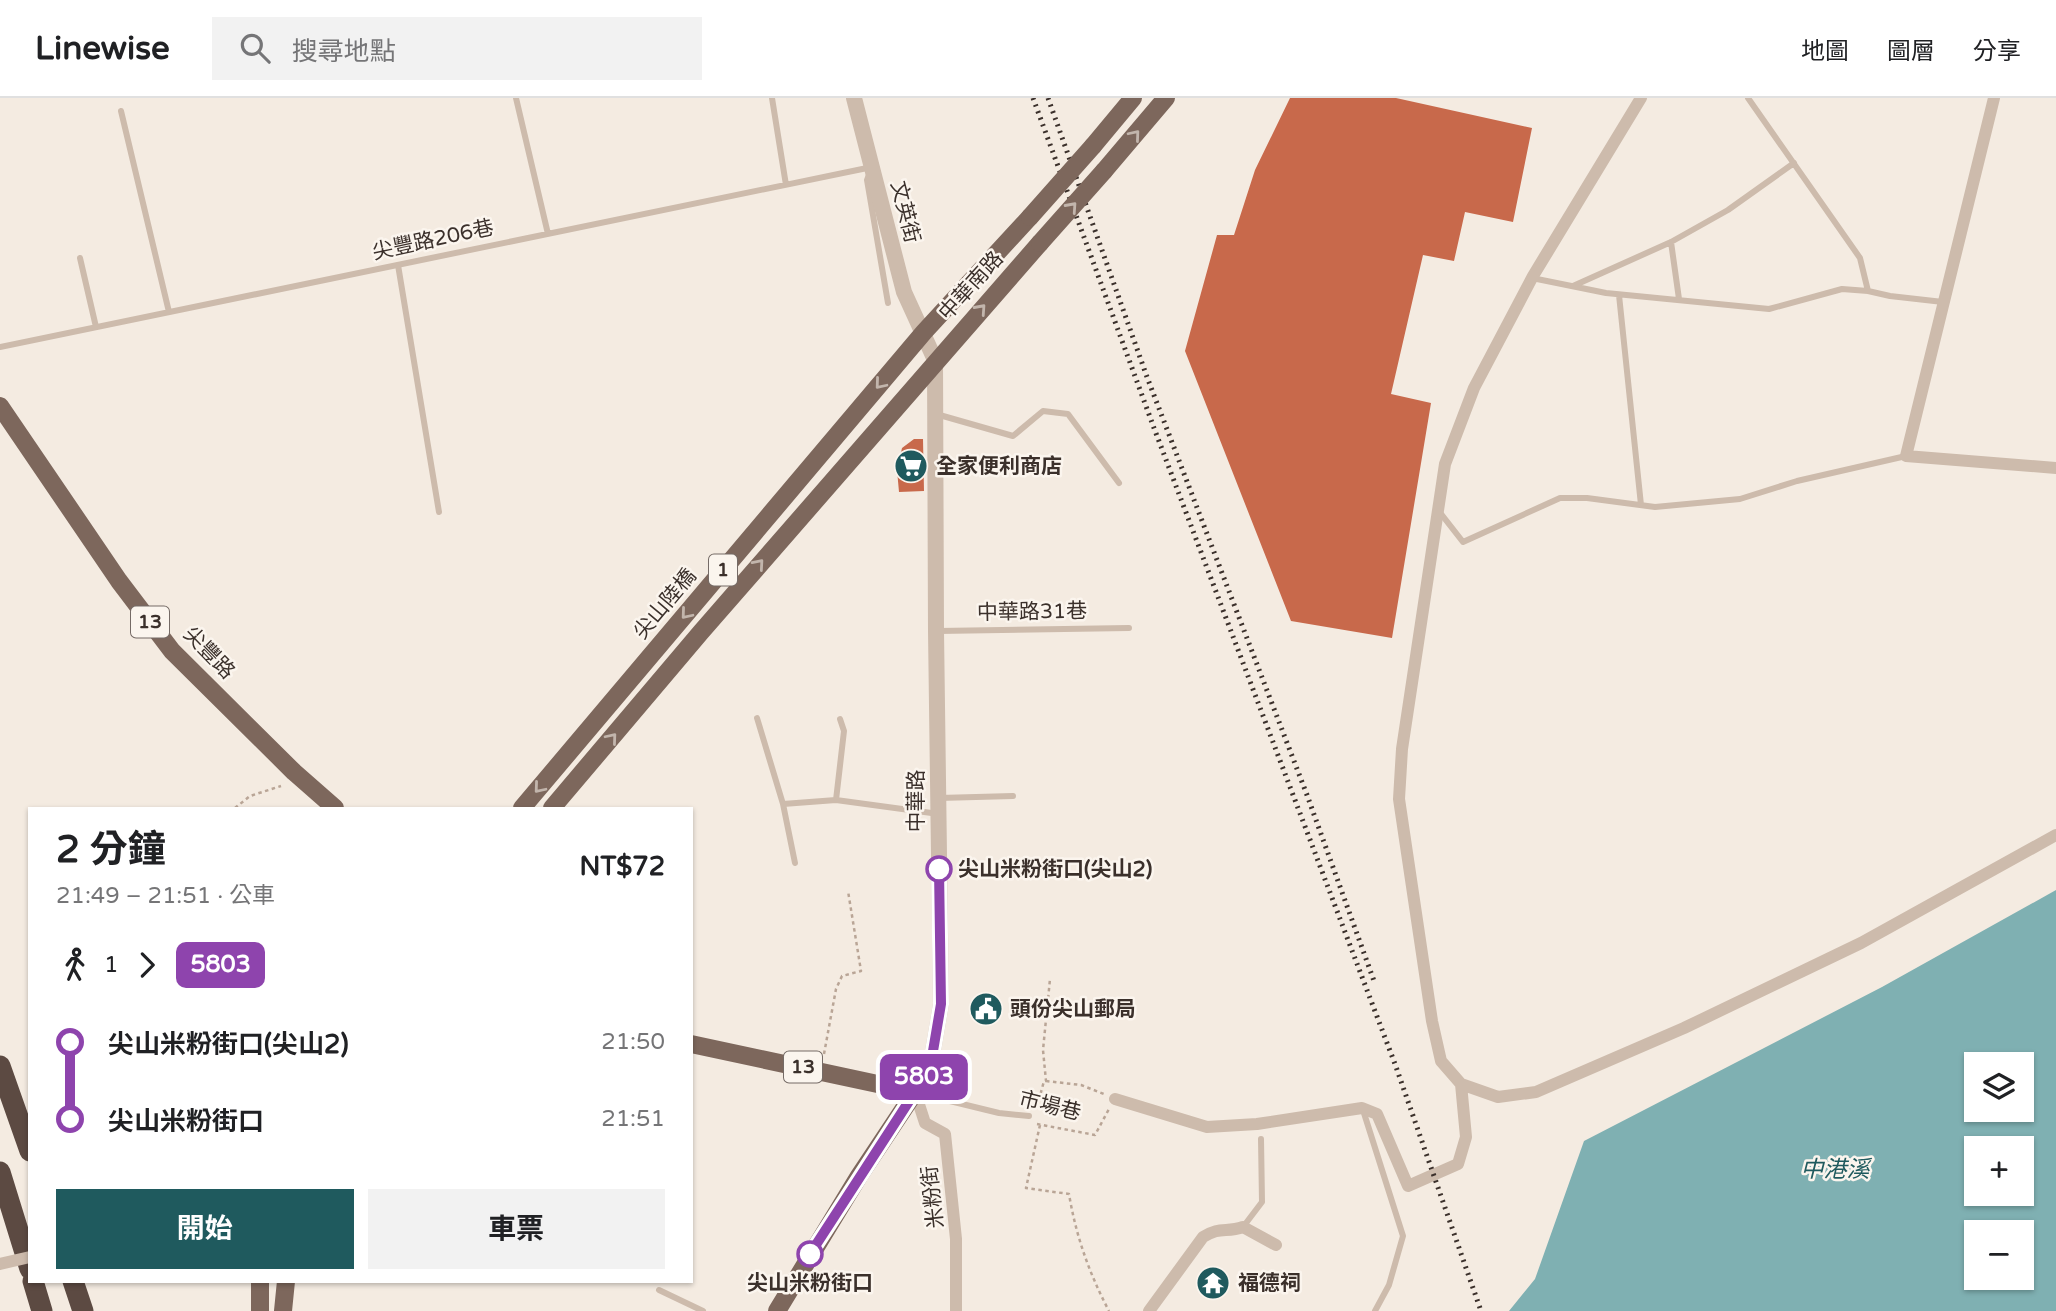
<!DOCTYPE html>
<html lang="zh-TW">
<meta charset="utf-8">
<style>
:root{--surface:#fff;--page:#f2f2f2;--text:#202124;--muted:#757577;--line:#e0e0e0;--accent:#1f5a5e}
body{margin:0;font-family:"Varela Round","Noto Sans TC",sans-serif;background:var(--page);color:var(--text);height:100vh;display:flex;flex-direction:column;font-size:26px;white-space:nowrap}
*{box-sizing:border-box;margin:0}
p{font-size:23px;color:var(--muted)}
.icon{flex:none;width:38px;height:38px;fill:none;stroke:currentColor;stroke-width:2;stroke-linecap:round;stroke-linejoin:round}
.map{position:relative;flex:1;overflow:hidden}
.panel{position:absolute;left:28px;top:709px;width:665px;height:476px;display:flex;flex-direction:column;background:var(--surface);border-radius:0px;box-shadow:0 2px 5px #0004}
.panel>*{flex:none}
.badge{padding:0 14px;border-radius:10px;font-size:24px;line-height:46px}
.controls{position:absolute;left:1964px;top:954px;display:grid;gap:14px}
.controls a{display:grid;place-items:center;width:70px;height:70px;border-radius:0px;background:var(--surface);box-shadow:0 2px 5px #0004;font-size:35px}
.map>.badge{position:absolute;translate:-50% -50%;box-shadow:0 0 0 4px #fff}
.legs{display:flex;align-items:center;gap:10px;height:77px;padding:0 28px;font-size:23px}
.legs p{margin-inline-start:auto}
.overview{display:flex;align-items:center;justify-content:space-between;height:119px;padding:0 28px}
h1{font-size:38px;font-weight:700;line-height:52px}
.cta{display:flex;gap:14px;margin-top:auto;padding:14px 28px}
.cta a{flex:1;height:80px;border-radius:0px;background:var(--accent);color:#fff;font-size:28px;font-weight:700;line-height:80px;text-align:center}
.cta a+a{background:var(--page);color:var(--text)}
ul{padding:0 28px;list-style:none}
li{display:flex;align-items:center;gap:24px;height:77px;font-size:26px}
li i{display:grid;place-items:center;width:10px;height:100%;margin:0 9px;background:currentColor}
li i::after{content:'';width:18px;height:18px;margin:-9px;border:5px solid;border-radius:50%;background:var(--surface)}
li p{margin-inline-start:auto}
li:first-child i{background:linear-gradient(#0000 50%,currentColor 0)}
li:last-child i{background:linear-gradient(currentColor 50%,#0000 0)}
header{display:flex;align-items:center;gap:42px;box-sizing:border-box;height:98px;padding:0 35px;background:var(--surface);border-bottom:2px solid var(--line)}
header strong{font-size:33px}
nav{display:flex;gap:38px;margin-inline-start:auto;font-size:24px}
.search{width:490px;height:63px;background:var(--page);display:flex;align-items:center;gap:18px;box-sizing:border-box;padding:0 24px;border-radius:0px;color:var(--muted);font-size:26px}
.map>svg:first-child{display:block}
.water{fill:#7fb0b2;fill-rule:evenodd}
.building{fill:#c8694b}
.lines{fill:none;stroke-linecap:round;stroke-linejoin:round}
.path{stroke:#b9a596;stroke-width:2.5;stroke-dasharray:3.5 3.5;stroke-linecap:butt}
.service{stroke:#cdbbac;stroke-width:6}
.minor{stroke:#cdbbac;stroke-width:12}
.tertiary{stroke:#cdbbac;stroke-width:16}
.primary{stroke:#7d675c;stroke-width:18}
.motorway{stroke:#5c4a42;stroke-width:21}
.rail{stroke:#3b302b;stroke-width:5;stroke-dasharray:2 5;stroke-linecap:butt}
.minor-bridge{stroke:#cdbbac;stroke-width:12}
.primary-bridge{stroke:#7d675c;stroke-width:18}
.oneway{stroke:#c2b5ac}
.line-1-casing{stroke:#fff;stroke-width:16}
.line-1{stroke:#8e44ad;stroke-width:10}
.stop-1-dot{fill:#fff;stroke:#8e44ad;stroke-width:3.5}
.labels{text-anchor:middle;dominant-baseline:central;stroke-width:5;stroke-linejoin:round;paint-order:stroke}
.shield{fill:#fbf5ee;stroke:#756b66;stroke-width:2}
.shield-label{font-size:19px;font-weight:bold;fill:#3b302b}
.street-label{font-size:21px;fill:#3b302b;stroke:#fbf5ee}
.poi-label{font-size:21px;font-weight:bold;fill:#3b302b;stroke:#fbf5ee;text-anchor:start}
.stop-label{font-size:21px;font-weight:bold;fill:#3b302b;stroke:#fbf5ee;text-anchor:start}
.water-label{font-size:23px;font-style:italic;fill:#1f5a5e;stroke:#fbf5ee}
</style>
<header>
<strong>Linewise</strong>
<div class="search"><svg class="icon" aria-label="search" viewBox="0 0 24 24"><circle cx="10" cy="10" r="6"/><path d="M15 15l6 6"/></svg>搜尋地點</div>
<nav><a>地圖</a><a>圖層</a><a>分享</a></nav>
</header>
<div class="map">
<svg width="2056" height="1213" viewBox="0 0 2056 1213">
<rect width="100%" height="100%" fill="#f4ebe1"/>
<!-- water -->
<path class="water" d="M2056 792V1213H1509L1535 1181 1584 1043 1882 889ZM1976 966H2021V1012H1976ZM1976 1050H2021V1096H1976ZM1976 1134H2021V1180H1976Z"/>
<!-- building -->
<path class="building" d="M1290 0H1396L1532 30 1513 124 1465 114 1454 163 1423 157 1391 296 1431 305 1392 540 1291 523 1185 253 1217 137H1234L1255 72Z
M914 341H923L924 393 899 394 897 372 902 350Z"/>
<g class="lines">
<!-- path -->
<path class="path" d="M235 710 250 698 281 688
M824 956 836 891 842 878 861 873 848 793
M1046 983 1081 987 1104 996
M1037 1009 1044 983H1046L1043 952 1050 881
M1037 1026 1095 1037 1109 1011
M1040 1027 1026 1090 1069 1096C1076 1138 1089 1175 1109 1213"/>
<!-- service -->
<path class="service" d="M516 0 548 136
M772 0 786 87
M1748 0 1860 160 1868 193 1890 198 1943 204
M121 13 169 214
M870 74 867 82 888 205
M1671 144 1679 201
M80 160 96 229
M398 167 439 414
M1532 180 1606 195 1769 211 1842 191 1868 193
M1573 188 1671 144 1728 112 1794 65
M1619 197 1641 407
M0 249 872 69
M936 316 1013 338 1043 313 1068 316 1119 385
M1438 412 1463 444 1560 400H1587L1655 409 1740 401 1797 383 1906 358
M938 533 1129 530
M757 620 783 706 836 702 939 716
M939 700 1013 698
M836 702 844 633 840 621
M783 706 795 765
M917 995 999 1015 1029 1018
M1363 1012 1403 1138 1389 1187 1375 1213
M1243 1129 1262 1104 1261 1041
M659 1192 703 1213"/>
<!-- minor -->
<path class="minor" d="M1641 0 1533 178 1474 290 1445 366 1402 651 1399 701 1432 923 1441 963 1461 986 1498 999 1536 994 1684 930 1861 845 2056 737
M1994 0 1906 358 2056 370
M915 994 925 1025 945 1036 956 1141V1213
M1115 1001 1207 1029 1257 1026 1362 1010 1377 1016 1408 1088 1458 1066 1466 1039 1461 986
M1149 1213 1203 1139C1220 1128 1226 1135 1243 1129L1276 1147"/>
<!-- tertiary -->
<path class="tertiary" d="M854 0 904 194 935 262 936 533 941 906 932 959 915 994"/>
<!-- primary -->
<path class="primary" d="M1093 48 1133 0
M1104 73 1166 0
M0 308 119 483 172 553 294 674 335 710
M522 710 924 234 1030 119
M552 710 701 534 1040 145
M691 946 915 994 859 1078 777 1213
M260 1213V1183
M283 1213 286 1183"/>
<!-- motorway -->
<path class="motorway" d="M0 968 30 1053
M0 1074 30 1171
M33 1183 42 1213
M73 1183 83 1213"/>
<!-- rail -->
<path class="rail" d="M1033 0 1154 330 1395 966 1481 1213
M1048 0 1147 279 1307 697 1374 883"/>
<!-- minor-bridge -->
<path class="minor-bridge" d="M0 1166 30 1159"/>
<!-- primary-bridge -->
<path class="primary-bridge" d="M1030 119 1093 48
M1040 145 1104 73"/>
</g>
<!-- one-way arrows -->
<defs><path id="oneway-chevron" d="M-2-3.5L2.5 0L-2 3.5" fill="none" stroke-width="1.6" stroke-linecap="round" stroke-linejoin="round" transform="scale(1.75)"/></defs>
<g class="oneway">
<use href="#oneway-chevron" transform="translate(1135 37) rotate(-50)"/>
<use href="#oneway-chevron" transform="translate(1072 109) rotate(-48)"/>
<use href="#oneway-chevron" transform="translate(981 211) rotate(-48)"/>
<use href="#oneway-chevron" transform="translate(880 286) rotate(130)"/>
<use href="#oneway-chevron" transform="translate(759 466) rotate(-49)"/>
<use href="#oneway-chevron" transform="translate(686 516) rotate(130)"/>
<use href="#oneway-chevron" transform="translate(612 640) rotate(-50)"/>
<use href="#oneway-chevron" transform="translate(539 690) rotate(130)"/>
</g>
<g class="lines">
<defs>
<path id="line-1" d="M810 1156 915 994 932 959 941 906 939 771"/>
</defs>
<!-- line-1 casing -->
<use href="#line-1" class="line-1-casing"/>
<!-- line-1 -->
<use href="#line-1" class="line-1"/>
</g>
<!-- icons -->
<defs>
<symbol id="supermarket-disc" viewBox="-11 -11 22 22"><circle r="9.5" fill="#1f5a5e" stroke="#fbf5ee"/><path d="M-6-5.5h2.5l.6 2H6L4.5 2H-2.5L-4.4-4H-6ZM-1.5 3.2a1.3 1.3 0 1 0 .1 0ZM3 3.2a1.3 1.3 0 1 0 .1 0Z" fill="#fff"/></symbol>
<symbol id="civic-disc" viewBox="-11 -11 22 22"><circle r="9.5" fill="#1f5a5e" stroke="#fbf5ee"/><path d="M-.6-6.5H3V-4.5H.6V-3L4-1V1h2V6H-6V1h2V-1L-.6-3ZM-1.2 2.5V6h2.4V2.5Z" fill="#fff"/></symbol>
<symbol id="temple-disc" viewBox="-11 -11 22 22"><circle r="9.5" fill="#1f5a5e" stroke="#fbf5ee"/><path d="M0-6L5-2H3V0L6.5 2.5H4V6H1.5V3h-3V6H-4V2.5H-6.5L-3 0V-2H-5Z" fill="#fff"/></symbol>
</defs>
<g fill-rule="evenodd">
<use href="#supermarket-disc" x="892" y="349" width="38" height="38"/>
<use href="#civic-disc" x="967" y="892" width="38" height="38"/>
<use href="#temple-disc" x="1194" y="1166" width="38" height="38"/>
</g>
<!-- markers -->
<g class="stop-1-dot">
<circle cx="939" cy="771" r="12"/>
<circle cx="810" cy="1156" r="12"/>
</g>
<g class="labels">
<!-- shield labels -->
<g class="shield">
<rect x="709" y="456.5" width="28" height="31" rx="5"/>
<rect x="131" y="508.5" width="38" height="31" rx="5"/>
<rect x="784" y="953.5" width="38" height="31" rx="5"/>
</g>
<g class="shield-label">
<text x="723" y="472">1</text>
<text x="150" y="524">13</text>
<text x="803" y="969">13</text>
</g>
<!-- street labels -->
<g class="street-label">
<text transform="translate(905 114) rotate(76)">文英街</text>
<text transform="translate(433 142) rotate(-12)">尖豐路206巷</text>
<text transform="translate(971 188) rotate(-48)">中華南路</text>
<text transform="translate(665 506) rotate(-50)">尖山陸橋</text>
<text transform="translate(1032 514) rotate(-1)">中華路31巷</text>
<text transform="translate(209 555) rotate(46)">尖豐路</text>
<text transform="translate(916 703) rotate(-90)">中華路</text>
<text transform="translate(1050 1008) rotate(14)">市場巷</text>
<text transform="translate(933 1099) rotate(-96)">米粉街</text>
</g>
<!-- poi labels -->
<g class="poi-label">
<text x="936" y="368">全家便利商店</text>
<text x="1010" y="911">頭份尖山郵局</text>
<text x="1238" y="1185">福德祠</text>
</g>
<!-- stop labels -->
<g class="stop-label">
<text x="958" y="771">尖山米粉街口(尖山2)</text>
<text x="810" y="1185" text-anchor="middle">尖山米粉街口</text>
</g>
<!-- water labels -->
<g class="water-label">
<text x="1835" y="1072">中港溪</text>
</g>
</g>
</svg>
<div class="controls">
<a><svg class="icon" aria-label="layers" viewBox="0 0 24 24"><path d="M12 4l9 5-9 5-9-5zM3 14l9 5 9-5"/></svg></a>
<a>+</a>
<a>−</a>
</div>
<b class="badge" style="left:924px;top:979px;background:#8e44ad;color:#fff">5803</b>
<section class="panel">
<div class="overview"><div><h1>2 分鐘</h1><p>21:49 – 21:51 · 公車</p></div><b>NT$72</b></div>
<div class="legs"><svg class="icon" aria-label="walk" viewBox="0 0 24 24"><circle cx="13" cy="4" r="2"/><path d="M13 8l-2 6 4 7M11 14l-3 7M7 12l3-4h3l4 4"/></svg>1<svg class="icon" aria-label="forward" viewBox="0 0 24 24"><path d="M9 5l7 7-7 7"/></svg><b class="badge" style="background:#8e44ad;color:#fff">5803</b></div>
<ul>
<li><i style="color:#8e44ad"></i><b>尖山米粉街口(尖山2)</b><p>21:50</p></li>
<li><i style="color:#8e44ad"></i><b>尖山米粉街口</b><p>21:51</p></li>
</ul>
<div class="cta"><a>開始</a><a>車票</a></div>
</section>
</div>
